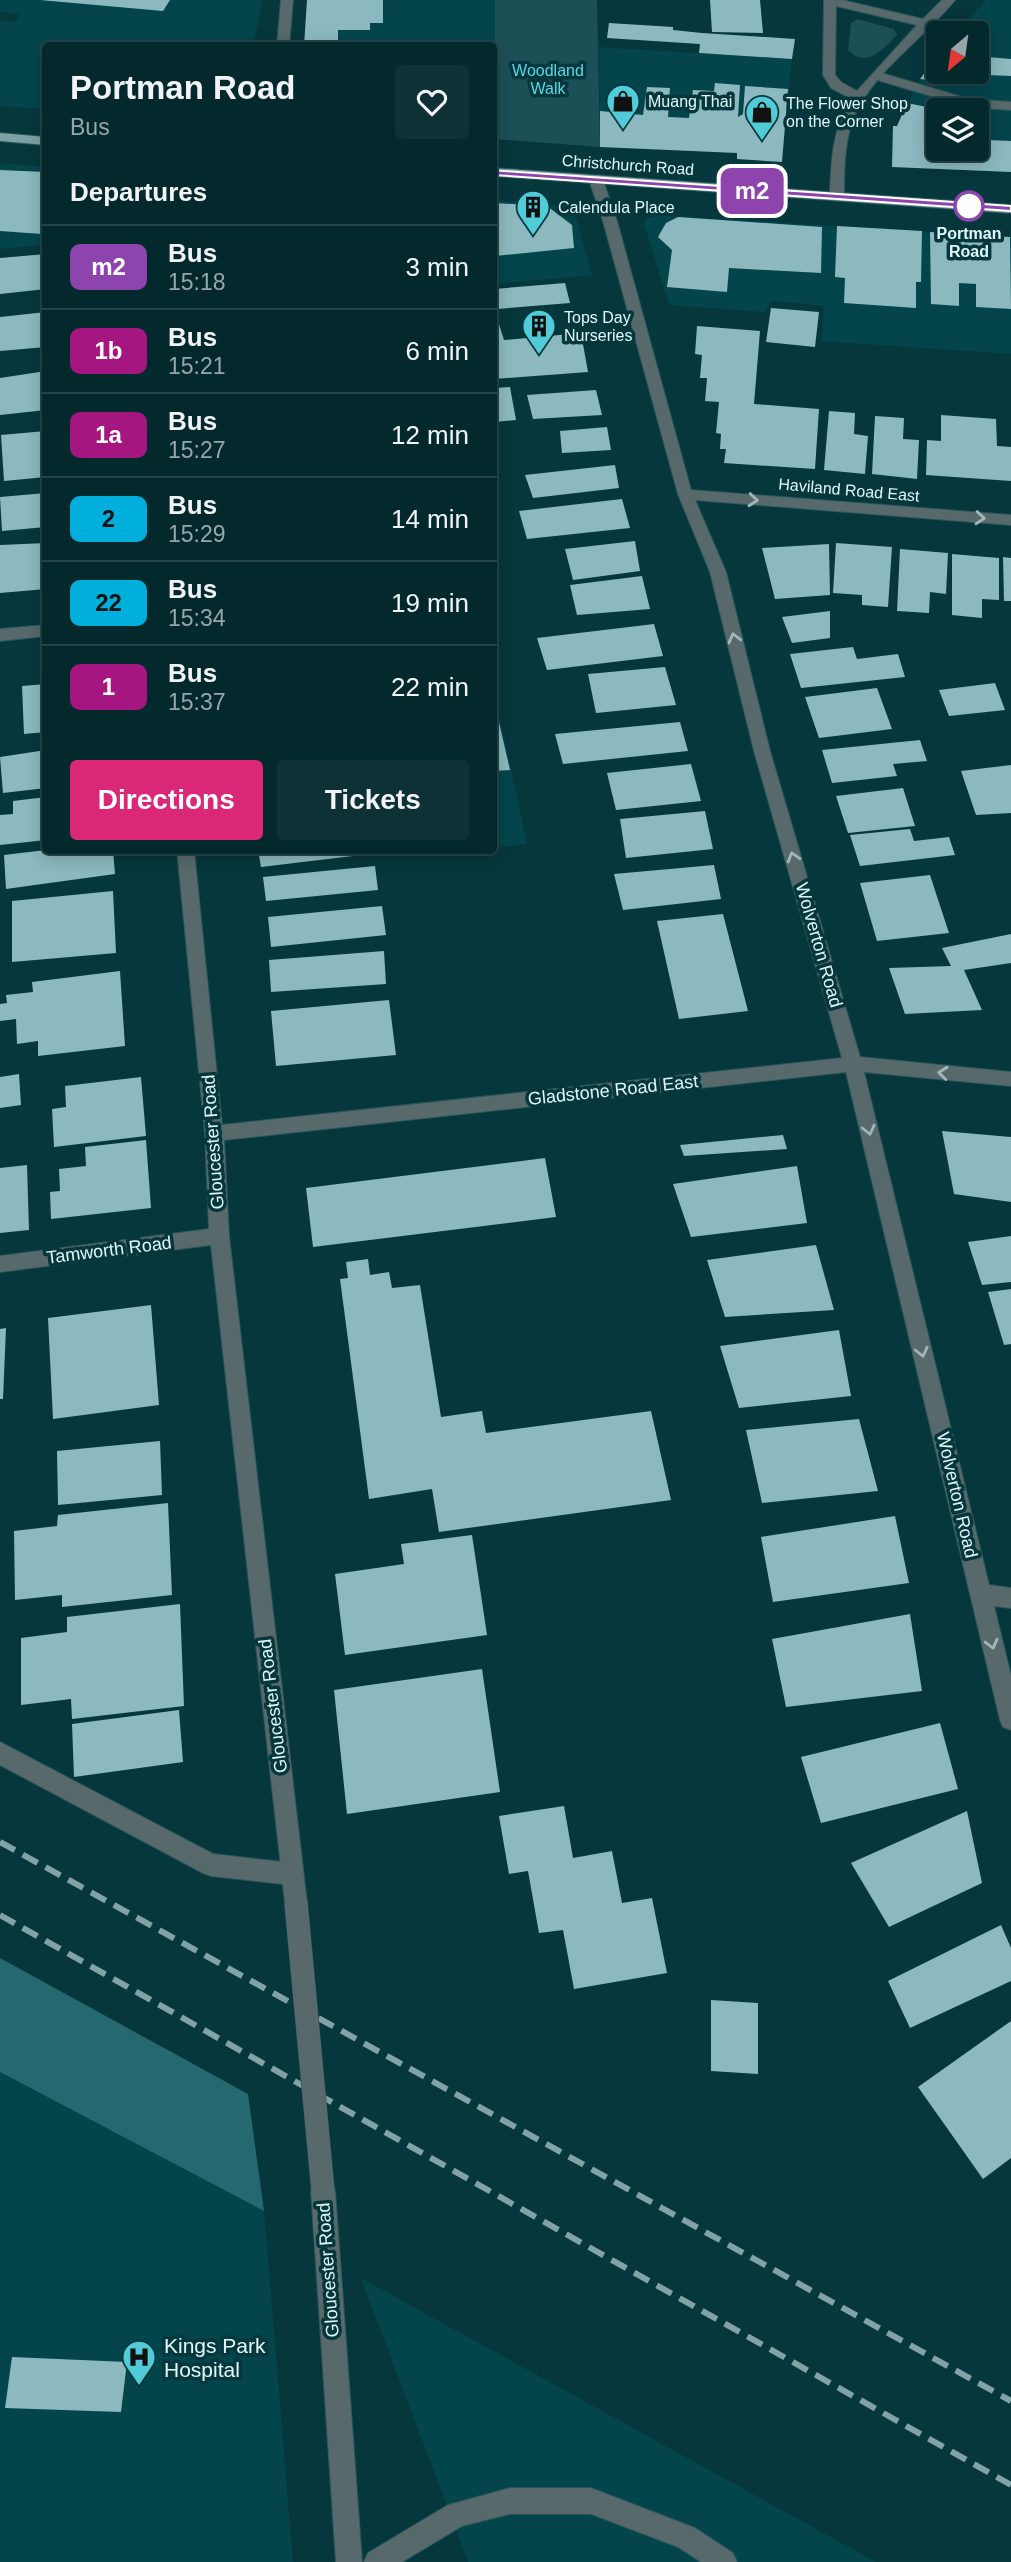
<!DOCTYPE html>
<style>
:root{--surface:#04292d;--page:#0d3135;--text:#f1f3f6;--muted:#97a6aa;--line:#254549;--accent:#db2777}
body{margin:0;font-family:Arial,sans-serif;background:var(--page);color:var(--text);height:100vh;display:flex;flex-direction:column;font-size:26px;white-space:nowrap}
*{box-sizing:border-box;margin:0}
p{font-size:23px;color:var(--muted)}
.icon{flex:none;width:38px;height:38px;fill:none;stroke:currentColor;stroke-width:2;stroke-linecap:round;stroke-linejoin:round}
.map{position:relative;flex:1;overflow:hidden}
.side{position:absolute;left:42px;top:42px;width:455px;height:812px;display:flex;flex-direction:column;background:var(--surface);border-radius:7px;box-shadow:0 4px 18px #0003,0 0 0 2px var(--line)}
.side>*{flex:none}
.badge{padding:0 14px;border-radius:10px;font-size:24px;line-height:46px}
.needle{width:46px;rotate:209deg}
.buttons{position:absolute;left:926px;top:21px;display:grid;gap:14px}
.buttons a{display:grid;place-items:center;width:63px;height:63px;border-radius:7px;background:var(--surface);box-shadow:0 4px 18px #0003,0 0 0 2px var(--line);font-size:35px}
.map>.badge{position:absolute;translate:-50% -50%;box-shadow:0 0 0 4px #fff}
h2{padding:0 28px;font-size:26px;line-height:63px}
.round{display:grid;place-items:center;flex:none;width:74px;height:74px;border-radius:7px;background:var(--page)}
.head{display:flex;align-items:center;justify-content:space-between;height:119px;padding:0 28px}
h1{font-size:33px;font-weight:700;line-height:52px}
.primary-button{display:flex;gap:14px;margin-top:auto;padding:14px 28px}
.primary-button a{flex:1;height:80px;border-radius:7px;background:var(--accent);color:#fff;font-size:28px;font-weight:700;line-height:80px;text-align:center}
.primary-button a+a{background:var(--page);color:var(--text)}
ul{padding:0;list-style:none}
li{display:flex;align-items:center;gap:21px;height:84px;padding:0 28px;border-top:2px solid var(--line)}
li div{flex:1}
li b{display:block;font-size:26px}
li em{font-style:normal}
li .badge{min-width:77px;font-weight:700;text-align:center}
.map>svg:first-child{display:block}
.built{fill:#04454c;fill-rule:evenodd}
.green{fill:#1b5056}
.forest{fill:#26686f}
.building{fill:#8bb9bf}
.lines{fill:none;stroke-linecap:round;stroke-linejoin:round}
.service-casing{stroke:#29565a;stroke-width:2}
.minor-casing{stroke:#29565a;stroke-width:2}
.primary-casing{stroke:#29565a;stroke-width:2}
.service{fill:#57696b;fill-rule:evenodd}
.minor{fill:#57696b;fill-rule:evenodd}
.primary{fill:#7ba1a5;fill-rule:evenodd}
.rail{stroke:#81a3a7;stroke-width:6;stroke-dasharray:17 9;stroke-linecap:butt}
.minor-bridge-casing{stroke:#29565a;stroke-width:24;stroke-linecap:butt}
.minor-bridge{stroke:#57696b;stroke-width:23}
.oneway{stroke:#a2b7ba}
.line{fill:#8e44ad;stroke:#fff;stroke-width:2}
.stop-dot{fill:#fff;stroke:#8e44ad;stroke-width:3.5}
.labels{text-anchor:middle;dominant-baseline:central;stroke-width:7;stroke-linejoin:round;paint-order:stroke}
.far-park-label{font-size:16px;fill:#59d7e5;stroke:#06373c}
.far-poi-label{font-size:16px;fill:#e0f7fa;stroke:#06373c;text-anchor:start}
.far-street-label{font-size:16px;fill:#e0f7fa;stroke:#06373c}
.far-stop-label{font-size:16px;font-weight:bold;fill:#e0f7fa;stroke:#06373c}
.street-label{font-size:18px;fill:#e0f7fa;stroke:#06373c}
.near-poi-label{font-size:21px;fill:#e0f7fa;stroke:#06373c;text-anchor:start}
</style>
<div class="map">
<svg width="1011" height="2562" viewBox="0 0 1011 2562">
<rect width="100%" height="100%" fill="#06373c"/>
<!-- built -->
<path class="built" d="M0 0H262L254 45 46 46 45 109 0 106V21L15 22 20 14 0 12Z
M307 0H495V139L494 46H304Z
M986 0H1011V172L892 167 893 126H897L920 79 938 55V72H976V33H955ZM938 110H976V149H938Z
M599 47 792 59 782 162 737 159 736 153 600 147Z
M0 163 45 167V245L0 249Z
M494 200 567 206 576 218 592 275 494 284Z
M656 215 1011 237V354L822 341 824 306 772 301 765 312 669 305 644 224 646 219Z
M494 691 527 844 494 848Z
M0 2072 264 2211 293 2562H0Z
M361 2278 876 2562H468Z"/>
<!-- green -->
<path class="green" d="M495 0H597L600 147 495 139Z
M858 19 894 29 897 35C883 48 867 70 848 50L851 23Z"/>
<!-- forest -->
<path class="forest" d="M0 1958 248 2094 264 2211 0 2072Z"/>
<!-- building -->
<path class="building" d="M40 0H170L163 11Z
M307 0H383V23H370V30H338V46H304Z
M710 0H760L763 33 712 32Z
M609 23 673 27V30L702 33 795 39 792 59 699 53 700 44 607 38Z
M938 55V72H960L950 83 920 79Z
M987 57 1011 59V76L987 75Z
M715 83 740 85 738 117 743 114 745 86 788 89 782 162 737 159V153L600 147V111L643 115 647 87 670 88 668 117 689 118 693 90 714 91Z
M907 103 932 108 924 128H929L928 135 938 136V149H976V111L987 112V140L1011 141V172L892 167 893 126H897Z
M0 170 46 172V228L42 234 0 231Z
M494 203 547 206 572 225 574 248 495 256Z
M678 217 822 227 821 273 729 268 727 292 667 287 672 250 658 237 666 223Z
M837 226 922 231 921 282H916V308L844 303 845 278 835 277Z
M930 232 1010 237 1011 309 976 307V284L959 283V306L931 304Z
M46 254V289L0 294V258Z
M565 283 570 303 497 309 494 289Z
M771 308 819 312 815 347 766 342Z
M46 312V347L0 351V317Z
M494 318H497L504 340 581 333 588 372 494 379Z
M697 326 760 331 754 404 819 409 815 469 724 463 726 449H720L721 434 716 433 719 402 705 401 707 378H700L702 355 695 354Z
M46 371V410L0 415V378Z
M510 387 516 420 494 422V388Z
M596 390 602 415 533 419 527 395Z
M829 411 855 413 854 434 868 436 865 474 824 470Z
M941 415 996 419 997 446 1011 447V481L926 475 927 440 941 441Z
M875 416 904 418 903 439 919 440 917 479 872 474Z
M607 427 611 450 562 453 560 431Z
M46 431V477L4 481 1 435Z
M615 465 619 488 533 498 525 475Z
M46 493V527L2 531 0 497Z
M622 499 630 528 527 539 519 511Z
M635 541 640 571 573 580 565 549Z
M46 543V589L0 593V545Z
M836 543 892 547 888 607 862 605V595L833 593Z
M829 544 830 595 775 599 762 548Z
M900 549 948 553 946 594 930 592 929 613 897 611Z
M952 554 999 558V600L982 599V618L952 615Z
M1003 557 1011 558V601H1004Z
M642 576 650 609 577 615 570 585Z
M830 611V638L792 643 782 617Z
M654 624 663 656 547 670 537 638Z
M853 647 857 659 898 654 905 677 801 688 790 654Z
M665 667 676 705 596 713 588 674Z
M995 683 1005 710 949 716 939 690Z
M46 684V732L24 734 22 686Z
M877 688 892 729 819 738 805 697Z
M494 705H495L510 770 494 771Z
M680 722 688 751 563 764 555 734Z
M920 740 927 761 893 764 897 776 832 783 822 750Z
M46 750V788L3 793 0 757Z
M691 764 701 801 616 810 607 773Z
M1011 765V813L976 815 961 771Z
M903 788 915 826 848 833 836 796Z
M46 797V840L0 845V815L13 814V801Z
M705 811 713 849 626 858 620 819Z
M910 829 914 841 949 837 955 855 860 866 850 835Z
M46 850H113L115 874 6 889 4 855Z
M258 850H378V853L261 867Z
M714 865 721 899 623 910 614 874Z
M375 866 378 890 266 901 263 877Z
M930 875 949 933 877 941 860 883Z
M113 891 116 953 12 962V901Z
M382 906 386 935 271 947 268 917Z
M723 914 748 1011 679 1019 657 921Z
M1011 934V963L964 970 982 1010 905 1014 889 968 951 966 942 948Z
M384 951 386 984 271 992 269 960Z
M120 971 125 1046 38 1056V1041L17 1044 16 1019 0 1021V1004L7 1003 6 995 33 992 32 982Z
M389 1000 396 1055 276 1066 271 1011Z
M19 1074 21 1105 0 1108V1077Z
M141 1077 146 1136 54 1147 52 1109 66 1107 65 1086Z
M942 1131 1011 1137V1202L954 1194Z
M783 1135 787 1149 684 1156 680 1145Z
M146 1140 151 1208 51 1219 50 1192 60 1191 59 1169 86 1166 85 1147Z
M545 1158 556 1217 313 1247 306 1188Z
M27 1165 29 1230 0 1233V1168Z
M797 1166 807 1223 691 1237 673 1184Z
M1011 1236V1282L982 1285 968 1242Z
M816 1245 834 1310 725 1317 707 1260Z
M368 1259 370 1275 389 1272 392 1288 420 1285 441 1417 482 1411 486 1433 651 1411 671 1500 439 1532 432 1489 369 1499 340 1279 348 1278 346 1262Z
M1011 1289V1344L1004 1345 988 1292Z
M151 1305 159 1405 53 1419 48 1318Z
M6 1328 3 1399H0V1329Z
M839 1330 851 1396 739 1408 720 1346Z
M859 1419 878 1491 762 1503 746 1430Z
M160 1441 162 1495 58 1505 57 1451Z
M168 1503 172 1595 62 1607V1595L15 1600 14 1531 57 1526 58 1515Z
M895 1516 909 1583 773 1602 761 1537Z
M472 1535 487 1635 345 1655 335 1574 404 1564 401 1544Z
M180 1604 184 1706 72 1719 71 1699 21 1705V1638L67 1632V1617Z
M910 1614 922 1691 786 1707 772 1639Z
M482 1669 500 1792 347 1814 334 1690Z
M179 1710 183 1762 74 1777 72 1724Z
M940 1723 958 1789 821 1823 801 1757Z
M564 1806 573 1858 612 1851 622 1903 652 1898 667 1973 574 1989 563 1930 539 1933 528 1871 509 1874 499 1816Z
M967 1811 982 1883 889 1927 851 1863Z
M1001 1925 1011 1948V1981L910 2028 888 1981Z
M711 2000 758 2003V2074L711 2071Z
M1011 2021V2158L983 2179 918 2087Z
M12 2357 127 2362 121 2412 5 2408Z"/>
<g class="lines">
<defs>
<path id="service" d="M281 0H293L289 46H277Z
M878 72 969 99 1011 102V110L968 107 874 79 872 76Z
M0 1742 213 1854 292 1863 300 1866 303 1874 300 1882 292 1885 211 1876 203 1873 0 1765Z
M510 2488H591L695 2528 733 2553 737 2562H701L678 2547 591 2514H510L462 2526 402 2562H364L368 2553 448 2505Z"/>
<path id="minor" d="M824 0H842L923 19 942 0H955C923 40 870 73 852 122 844 146 844 173 844 197L837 201 830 197C831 162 832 128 852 99L831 88 823 75ZM836 6 917 25 857 91 841 82 835 75Z
M596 176 603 180 617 221 691 490 1011 515V525L695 500 726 572 770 751 860 1057 1011 1072V1086L864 1072 989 1585 1011 1588V1608L994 1606 1011 1676V1730L1003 1727 1000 1720 846 1072 224 1140 229 1236 307 1903 304 1911 296 1914 288 1911 285 1903 211 1245 0 1272V1256L209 1229 205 1133 177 850H194L222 1125 842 1058 754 751 710 572 678 494 603 221 589 180Z
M46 625V636L0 641V629Z
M323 2179 332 2182 335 2191 362 2562H336L311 2191 314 2182Z"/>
<path id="primary" d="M0 133 46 137V145L0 141Z
M494 168 1011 205V213L494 176Z"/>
</defs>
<!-- service casing -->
<use href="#service" class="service-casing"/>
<!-- minor casing -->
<use href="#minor" class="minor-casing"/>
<!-- primary casing -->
<use href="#primary" class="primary-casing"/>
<!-- service -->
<use href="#service" class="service"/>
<!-- minor -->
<use href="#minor" class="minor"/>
<!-- primary -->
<use href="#primary" class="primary"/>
<!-- rail -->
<path class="rail" d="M0 1842 1011 2401
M0 1915 1011 2485"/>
<defs>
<path id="minor-bridge" d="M296 1903 323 2191"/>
</defs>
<!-- minor-bridge casing -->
<use href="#minor-bridge" class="minor-bridge-casing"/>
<!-- minor-bridge -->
<use href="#minor-bridge" class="minor-bridge"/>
</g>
<!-- one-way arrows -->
<defs><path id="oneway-chevron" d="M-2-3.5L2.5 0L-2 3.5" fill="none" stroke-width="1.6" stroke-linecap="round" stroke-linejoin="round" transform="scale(1.75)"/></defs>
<g class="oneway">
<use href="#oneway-chevron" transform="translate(753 500) rotate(5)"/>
<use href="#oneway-chevron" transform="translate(980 518) rotate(5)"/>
<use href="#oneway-chevron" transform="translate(734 638) rotate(-104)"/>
<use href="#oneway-chevron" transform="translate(793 857) rotate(-106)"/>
<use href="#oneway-chevron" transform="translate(943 1073) rotate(-174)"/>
<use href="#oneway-chevron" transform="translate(869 1130) rotate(77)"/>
<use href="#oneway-chevron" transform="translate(922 1352) rotate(77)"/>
<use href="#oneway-chevron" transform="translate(992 1644) rotate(76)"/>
</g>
<!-- line -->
<path class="line" d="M490 170 1011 206V211L494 175 490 174Z"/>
<!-- icons -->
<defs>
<symbol id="shop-pin" viewBox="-11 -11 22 30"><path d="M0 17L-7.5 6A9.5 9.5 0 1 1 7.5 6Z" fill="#52cbd9" stroke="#06373c"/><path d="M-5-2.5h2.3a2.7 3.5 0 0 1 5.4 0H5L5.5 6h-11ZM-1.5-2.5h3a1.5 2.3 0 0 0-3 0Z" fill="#111"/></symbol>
<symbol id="building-pin" viewBox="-11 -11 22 30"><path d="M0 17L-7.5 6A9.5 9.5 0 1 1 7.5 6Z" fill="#52cbd9" stroke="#06373c"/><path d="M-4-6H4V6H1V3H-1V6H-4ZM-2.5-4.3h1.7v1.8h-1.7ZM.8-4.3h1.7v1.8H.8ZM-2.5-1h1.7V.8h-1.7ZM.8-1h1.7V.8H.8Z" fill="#111"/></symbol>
<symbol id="hospital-pin" viewBox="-11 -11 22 30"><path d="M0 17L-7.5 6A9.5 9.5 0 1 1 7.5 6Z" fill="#52cbd9" stroke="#06373c"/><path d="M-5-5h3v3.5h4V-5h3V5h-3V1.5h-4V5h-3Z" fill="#111"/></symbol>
</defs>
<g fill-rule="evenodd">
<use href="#shop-pin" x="604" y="82" width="38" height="52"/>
<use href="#shop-pin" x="743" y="93" width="38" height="52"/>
<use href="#building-pin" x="514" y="188" width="38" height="52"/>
<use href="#building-pin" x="520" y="307" width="38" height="52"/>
<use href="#hospital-pin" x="120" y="2338" width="38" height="52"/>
</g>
<!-- markers -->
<circle class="stop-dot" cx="969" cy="206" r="14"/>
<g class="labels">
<!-- far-park labels -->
<g class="far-park-label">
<text x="548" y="70">Woodland<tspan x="548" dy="18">Walk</tspan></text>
</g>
<!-- far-poi labels -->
<g class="far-poi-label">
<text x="648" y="101">Muang Thai</text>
<text x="786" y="103">The Flower Shop<tspan x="786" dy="18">on the Corner</tspan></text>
<text x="558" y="207">Calendula Place</text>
<text x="564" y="317">Tops Day<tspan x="564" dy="18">Nurseries</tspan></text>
</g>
<!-- far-street labels -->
<g class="far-street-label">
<text transform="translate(628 165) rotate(4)">Christchurch Road</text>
<text transform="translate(849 490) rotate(5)">Haviland Road East</text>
</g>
<!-- far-stop labels -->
<g class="far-stop-label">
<text x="969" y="233">Portman<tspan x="969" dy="18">Road</tspan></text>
</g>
<!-- street labels -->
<g class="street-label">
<text transform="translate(819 945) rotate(74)">Wolverton Road</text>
<text transform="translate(613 1090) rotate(-6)">Gladstone Road East</text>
<text transform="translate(213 1142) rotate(-94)">Gloucester Road</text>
<text transform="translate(109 1250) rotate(-7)">Tamworth Road</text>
<text transform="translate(957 1495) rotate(77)">Wolverton Road</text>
<text transform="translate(273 1706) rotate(-97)">Gloucester Road</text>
<text transform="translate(328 2270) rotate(-94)">Gloucester Road</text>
</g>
<!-- near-poi labels -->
<g class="near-poi-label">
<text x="164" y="2345">Kings Park<tspan x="164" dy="24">Hospital</tspan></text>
</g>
</g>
</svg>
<div class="buttons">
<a><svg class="needle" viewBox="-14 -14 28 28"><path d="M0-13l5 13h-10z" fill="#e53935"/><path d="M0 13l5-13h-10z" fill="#97a6aa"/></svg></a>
<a><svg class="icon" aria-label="layers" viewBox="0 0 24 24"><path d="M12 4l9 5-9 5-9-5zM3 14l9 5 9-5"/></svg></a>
</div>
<b class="badge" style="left:752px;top:191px;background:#8e44ad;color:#fff">m2</b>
<section class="side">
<div class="head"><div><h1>Portman Road</h1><p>Bus</p></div><a class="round"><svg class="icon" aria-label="heart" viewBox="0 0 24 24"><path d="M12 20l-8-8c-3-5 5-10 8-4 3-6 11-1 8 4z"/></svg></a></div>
<h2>Departures</h2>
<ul>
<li><span class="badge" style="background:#8e44ad;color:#fff">m2</span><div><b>Bus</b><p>15:18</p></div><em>3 min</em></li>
<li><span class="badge" style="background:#a61680;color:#fff">1b</span><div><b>Bus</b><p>15:21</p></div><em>6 min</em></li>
<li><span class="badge" style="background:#a61680;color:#fff">1a</span><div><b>Bus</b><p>15:27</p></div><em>12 min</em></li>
<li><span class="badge" style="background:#00afdb;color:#111">2</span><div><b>Bus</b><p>15:29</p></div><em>14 min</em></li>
<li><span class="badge" style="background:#00afdb;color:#111">22</span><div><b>Bus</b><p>15:34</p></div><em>19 min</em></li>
<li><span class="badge" style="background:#a61680;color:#fff">1</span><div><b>Bus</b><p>15:37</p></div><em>22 min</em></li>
</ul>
<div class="primary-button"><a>Directions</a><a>Tickets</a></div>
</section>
</div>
